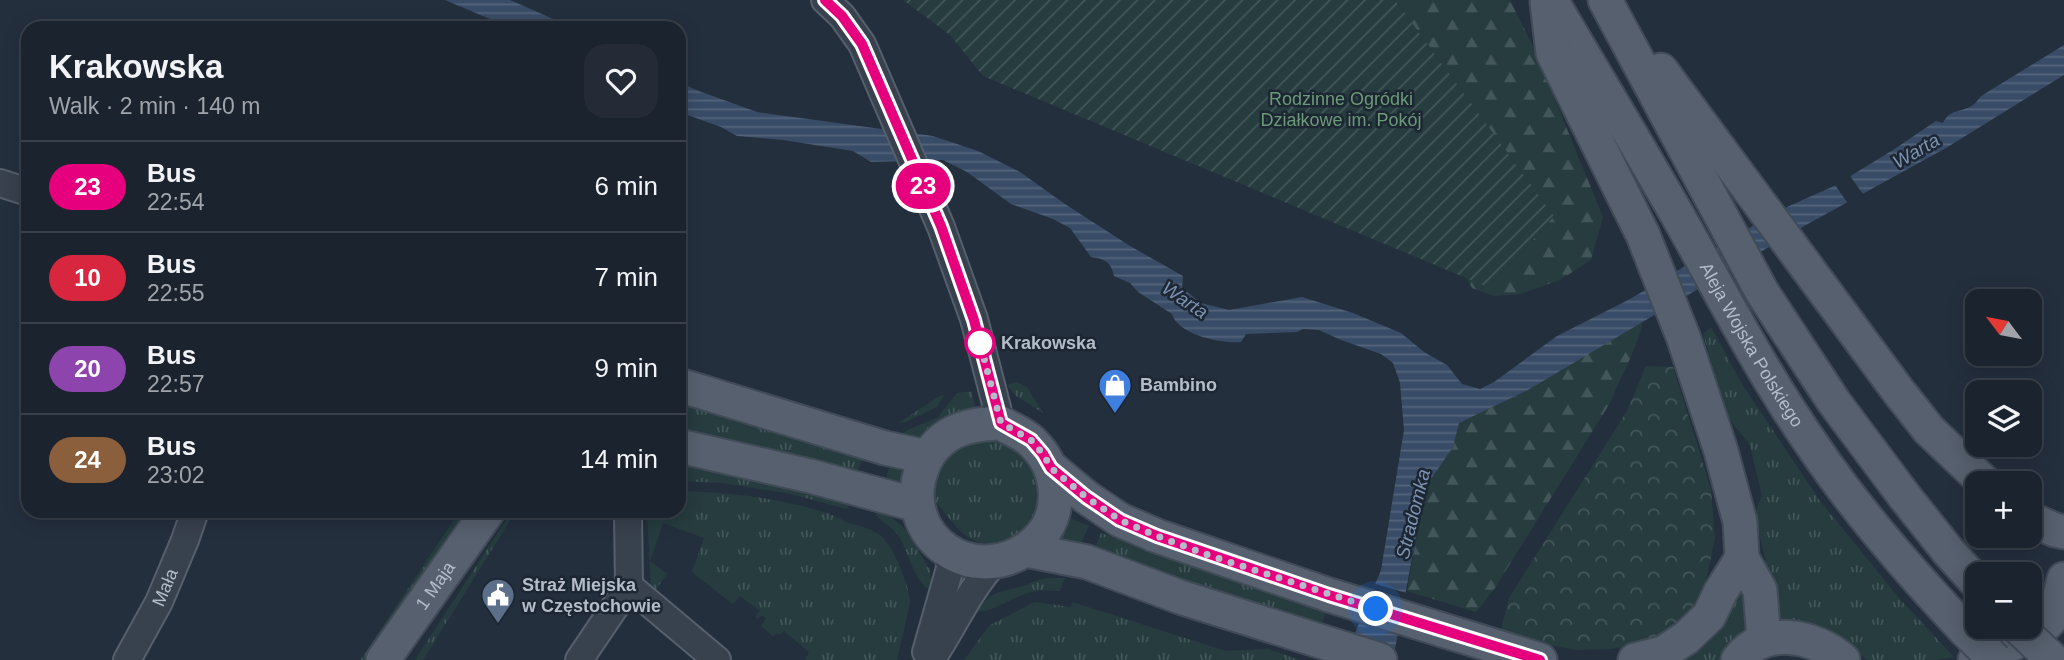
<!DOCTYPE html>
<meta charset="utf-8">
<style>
:root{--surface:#1b232e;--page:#242b36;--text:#f1f3f6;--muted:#a0a4aa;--line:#39404a}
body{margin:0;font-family:Arial,sans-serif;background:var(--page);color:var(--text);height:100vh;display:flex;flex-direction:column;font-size:26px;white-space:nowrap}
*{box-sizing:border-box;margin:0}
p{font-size:23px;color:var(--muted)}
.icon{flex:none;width:38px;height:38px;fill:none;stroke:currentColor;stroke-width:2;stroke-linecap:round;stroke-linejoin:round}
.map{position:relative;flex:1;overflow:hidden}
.sheet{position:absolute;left:21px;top:21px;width:665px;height:497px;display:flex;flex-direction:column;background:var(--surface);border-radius:21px;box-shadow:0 4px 18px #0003,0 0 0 2px var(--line)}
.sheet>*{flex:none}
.badge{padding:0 14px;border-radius:23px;font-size:24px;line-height:46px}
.needle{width:46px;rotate:302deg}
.buttons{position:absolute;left:1965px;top:289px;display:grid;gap:14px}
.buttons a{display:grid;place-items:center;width:77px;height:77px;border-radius:14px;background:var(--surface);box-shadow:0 4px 18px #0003,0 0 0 2px var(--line);font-size:35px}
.you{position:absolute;width:35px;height:35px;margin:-18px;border:5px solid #fff;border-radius:50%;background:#1a73e8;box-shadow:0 0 0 10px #1a73e833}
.map>.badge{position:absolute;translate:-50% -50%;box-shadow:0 0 0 4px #fff}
.round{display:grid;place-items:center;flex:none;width:74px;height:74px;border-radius:21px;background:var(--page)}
.head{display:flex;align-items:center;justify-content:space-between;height:119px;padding:0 28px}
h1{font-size:33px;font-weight:800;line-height:52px}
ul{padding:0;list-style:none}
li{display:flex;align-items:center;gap:21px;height:91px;padding:0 28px;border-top:2px solid var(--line)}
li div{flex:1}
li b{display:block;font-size:26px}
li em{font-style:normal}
li .badge{min-width:77px;font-weight:700;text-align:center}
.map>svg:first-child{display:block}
.grass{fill:url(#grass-tufts)}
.forest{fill:url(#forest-firs)}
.park{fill:url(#park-crowns)}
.garden{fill:url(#garden-furrows)}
.water{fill:url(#water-rules)}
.pier{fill:#242f3e}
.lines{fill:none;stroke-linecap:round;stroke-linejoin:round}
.minor-casing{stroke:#565f6c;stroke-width:30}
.major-casing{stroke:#414a57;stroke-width:37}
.minor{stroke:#38414e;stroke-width:26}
.major{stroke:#56606e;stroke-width:33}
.major-bridge-casing{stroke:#414a57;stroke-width:37;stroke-linecap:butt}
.major-bridge{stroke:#56606e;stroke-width:33}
.line-casing{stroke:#fff;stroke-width:16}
.line{stroke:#e6007e;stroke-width:10}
.walk{stroke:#b4bcc9;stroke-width:7;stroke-dasharray:0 12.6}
.stop-dot{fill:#fff;stroke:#e6007e;stroke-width:3.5}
.labels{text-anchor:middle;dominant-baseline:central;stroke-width:5;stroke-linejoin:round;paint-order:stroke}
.park-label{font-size:18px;fill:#6b9a76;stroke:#1d2633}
.stop-label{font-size:18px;font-weight:bold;fill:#b4bcc9;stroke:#1d2633;text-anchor:start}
.street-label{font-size:18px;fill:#b4bcc9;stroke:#1d2633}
.poi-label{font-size:18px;font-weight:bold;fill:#b4bcc9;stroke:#1d2633;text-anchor:start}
.water-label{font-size:19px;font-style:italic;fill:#7c92b1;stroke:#1d2633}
</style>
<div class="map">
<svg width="2064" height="660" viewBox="0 0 2064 660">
<defs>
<pattern id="grass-tufts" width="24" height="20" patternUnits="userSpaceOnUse" patternTransform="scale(1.75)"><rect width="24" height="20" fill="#263c3f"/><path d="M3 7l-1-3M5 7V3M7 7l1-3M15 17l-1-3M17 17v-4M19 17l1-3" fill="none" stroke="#435659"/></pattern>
<pattern id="forest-firs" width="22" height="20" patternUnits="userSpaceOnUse" patternTransform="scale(1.75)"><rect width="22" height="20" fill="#263c3f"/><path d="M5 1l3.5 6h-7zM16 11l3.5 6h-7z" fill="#435659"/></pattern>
<pattern id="park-crowns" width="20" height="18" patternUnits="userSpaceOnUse" patternTransform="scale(1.75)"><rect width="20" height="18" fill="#263c3f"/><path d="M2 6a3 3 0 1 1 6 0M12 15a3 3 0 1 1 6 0" fill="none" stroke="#435659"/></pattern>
<pattern id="garden-furrows" width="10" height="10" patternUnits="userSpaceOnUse" patternTransform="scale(1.75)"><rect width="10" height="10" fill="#263c3f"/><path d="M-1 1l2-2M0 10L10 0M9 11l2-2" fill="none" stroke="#435659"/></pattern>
<pattern id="water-rules" width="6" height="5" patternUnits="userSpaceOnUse" patternTransform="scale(1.75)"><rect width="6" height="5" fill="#394c67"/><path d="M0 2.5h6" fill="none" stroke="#53647b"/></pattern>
</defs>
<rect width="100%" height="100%" fill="#242f3e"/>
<!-- grass -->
<path class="grass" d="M1711 327 1742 384 1820 501 1900 599 1954 657 1935 660H1868L1825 634 1779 625 1755 513 1762 496 1750 445 1728 417 1703 334Z
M1016 382 1027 387 1043 413 1015 395 1007 385Z
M972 391 975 407 973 412 928 433 907 440 900 435 908 430 938 417 957 393Z
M679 395 864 453 857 474 679 432Z
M944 395 937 407 906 422 898 423 940 396Z
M979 440C987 440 997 440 1005 443 1010 445 1014 449 1018 452 1065 490 1025 563 973 540 956 532 946 511 932 499 932 490 931 478 934 471 941 452 961 446 979 440Z
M679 460 850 502 847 509 787 493 722 483 679 481Z
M891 460 908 462 901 486 885 483Z
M679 491C729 492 779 498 827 513 833 515 840 519 846 522 858 526 871 528 881 536 894 547 910 587 910 603L897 660H805L809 652 784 631 780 635 777 633 773 636 761 626 766 618 762 615 758 619 755 617 760 611 740 596 733 604 692 572 704 538 663 523 650 561 667 574 654 592 651 589 647 511H679Z
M460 511 464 512 365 660H360Z
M512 511H516L423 660H415Z
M877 511 890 516 902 526 910 537 930 570 932 591C912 581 910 551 897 534 891 526 882 522 876 515Z
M1067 517 1089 526 1078 549 1061 545 1057 535Z
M1101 533 1242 581 1327 608 1322 624 1093 552Z
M1742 568 1749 619 1741 640 1724 660H1679Z
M1046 578H1065L1060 591C1053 591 1044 590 1037 591 1015 594 998 611 977 612 992 590 996 594 1019 587 1028 585 1036 580 1046 578Z
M1035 602 1071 607 1072 602 1226 651 1268 649 1300 660H964L990 625Z"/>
<!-- forest -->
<path class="forest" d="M1395 0H1510L1533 46 1603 217 1591 260 1560 280 1520 294 1494 296 1472 288 1466 277 1490 287 1554 216Z
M1643 321C1637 350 1621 375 1610 403L1495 588 1476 612 1407 591 1425 488 1453 447 1459 423 1528 390Z"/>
<!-- park -->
<path class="park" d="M1646 366 1673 367 1711 489 1715 539 1706 580 1691 610 1665 635 1642 643 1612 649 1576 650 1543 644 1501 630 1509 598 1627 411Z"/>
<!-- garden -->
<path class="garden" d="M903 0H1395L1554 216 1490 288 983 76 950 35Z"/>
<!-- water -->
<path class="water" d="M445 0H510L574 28H511Z
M2064 45V75L1946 148 1806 225 1528 390 1459 423 1453 447 1425 488 1393 660H1344L1381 570 1404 430 1400 383 1393 363 1381 354 1341 340 1319 330 1303 329 1297 332 1246 334 1241 342C1222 344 1178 335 1172 314L1138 292 1130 283 1114 276C1111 262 1105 259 1091 257L1070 228 1053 219 1011 204 967 172 943 160 871 162 853 151 783 140 737 136 721 127 679 112V82L696 90 757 112 933 136 978 151 1020 172 1065 204 1130 246 1183 276 1182 288 1201 303 1229 310 1302 297 1353 313 1401 333 1424 352 1447 365 1462 384 1480 389 1494 382 1557 336 1630 299 1776 212 1834 186 1893 150 1936 121 1943 123C1950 108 1962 113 1973 105 1976 103 1978 99 1981 96Z"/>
<!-- pier -->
<path class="pier" d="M1848 173 1865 197 1849 205 1833 182Z
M1372 583 1410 594 1402 632 1357 619Z"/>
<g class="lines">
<defs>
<g id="minor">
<path d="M825 0 842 16 862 44 941 227 974 319 1001 423"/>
<path d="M0 183 28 192"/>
<path d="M629 586 717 660"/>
<path d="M926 652 950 568 949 552"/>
<path id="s1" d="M127 660 159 602 185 540 195 511"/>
<path d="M579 660 629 586 628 514"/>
<path d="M931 660C953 628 968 591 995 562"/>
</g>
<g id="major">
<path id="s2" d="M1551 0C1595 75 1640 149 1683 225 1725 300 1765 378 1815 449 1859 514 1910 572 1964 629"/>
<path d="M1605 0 1762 292 1834 402 1905 497 1948 551 1978 584"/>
<path d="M1547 2 1553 53 1643 235 1684 339 1721 451 1740 522 1742 558 1760 590 1764 640"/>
<path d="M1661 70 1899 392 1929 430 1985 483"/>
<path d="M679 385 885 448 927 457"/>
<path d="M1001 423C1011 429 1024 434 1032 442 1060 468 1065 515 1035 542 978 593 894 538 923 466 929 450 943 436 959 430 973 424 987 424 1001 423Z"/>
<path d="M679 446 810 476 917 505"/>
<path d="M1051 468 1086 497 1120 520 1157 536 1329 595 1540 660"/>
<path d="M2030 519 2055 530 2064 532"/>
<path d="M1026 550 1087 562 1180 597 1380 660"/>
<path id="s3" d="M383 660 488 511"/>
<path d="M1635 660 1663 653 1686 638 1709 616 1721 591 1742 558"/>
<path d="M1738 660C1764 625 1814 635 1843 660"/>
<path d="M1975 660C1993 653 2037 635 2049 621 2058 610 2061 592 2064 579"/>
</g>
</defs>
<!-- minor casing -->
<use href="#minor" class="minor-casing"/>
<!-- major casing -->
<use href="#major" class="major-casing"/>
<!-- minor -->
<use href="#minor" class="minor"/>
<!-- major -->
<use href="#major" class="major"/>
<defs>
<path id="major-bridge" d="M2017 626 2053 660
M1964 629 1995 660"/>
</defs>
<!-- major-bridge casing -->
<use href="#major-bridge" class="major-bridge-casing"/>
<!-- major-bridge -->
<use href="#major-bridge" class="major-bridge"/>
</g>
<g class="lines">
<defs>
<path id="line" d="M825 0 842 16 862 44 941 226 974 320 1001 423 1031 440 1043 454 1051 468 1086 497 1120 520 1157 536 1329 595 1540 660"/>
</defs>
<!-- line casing -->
<use href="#line" class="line-casing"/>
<!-- line -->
<use href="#line" class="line"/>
<!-- walk -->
<path class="walk" d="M980 343 979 339 1001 423 1031 440 1043 454 1051 468 1086 497 1120 520 1157 536 1211 556 1376 609"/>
</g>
<!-- icons -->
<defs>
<symbol id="shop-pin" viewBox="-11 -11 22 30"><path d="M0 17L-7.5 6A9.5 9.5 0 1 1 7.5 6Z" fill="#3f7fe0" stroke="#1d2633"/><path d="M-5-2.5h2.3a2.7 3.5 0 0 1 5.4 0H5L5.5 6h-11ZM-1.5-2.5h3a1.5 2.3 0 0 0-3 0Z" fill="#fff"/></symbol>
<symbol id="civic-pin" viewBox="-11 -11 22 30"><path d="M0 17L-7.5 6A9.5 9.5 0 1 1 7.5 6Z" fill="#5c6f8a" stroke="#1d2633"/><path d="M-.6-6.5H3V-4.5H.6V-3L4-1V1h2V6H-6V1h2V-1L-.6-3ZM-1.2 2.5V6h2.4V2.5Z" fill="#fff"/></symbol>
</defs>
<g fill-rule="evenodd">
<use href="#shop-pin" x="1096" y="366" width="38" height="52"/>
<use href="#civic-pin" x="479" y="576" width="38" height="52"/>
</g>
<!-- markers -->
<circle class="stop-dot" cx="980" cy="343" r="14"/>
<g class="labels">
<!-- park labels -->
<g class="park-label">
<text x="1341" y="99">Rodzinne Ogródki<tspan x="1341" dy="21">Działkowe im. Pokój</tspan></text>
</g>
<!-- stop labels -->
<g class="stop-label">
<text x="1001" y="343">Krakowska</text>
</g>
<!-- street labels -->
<g class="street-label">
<text stroke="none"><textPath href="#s2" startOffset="399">Aleja Wojska Polskiego</textPath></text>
<text stroke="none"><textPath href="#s3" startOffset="91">1 Maja</textPath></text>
<text stroke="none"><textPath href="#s1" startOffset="82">Mała</textPath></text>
</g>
<!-- poi labels -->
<g class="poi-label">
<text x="1140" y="385">Bambino</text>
<text x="522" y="585">Straż Miejska<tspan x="522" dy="21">w Częstochowie</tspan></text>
</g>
<!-- water labels -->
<g class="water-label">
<text transform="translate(1916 151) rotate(-30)">Warta</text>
<text transform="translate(1185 300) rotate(34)">Warta</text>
<text transform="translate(1413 514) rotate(-76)">Stradomka</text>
</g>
</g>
</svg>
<div class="buttons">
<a><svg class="needle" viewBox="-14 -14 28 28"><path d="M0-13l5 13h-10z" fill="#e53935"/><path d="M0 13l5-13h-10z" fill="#a0a4aa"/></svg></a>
<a><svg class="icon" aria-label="layers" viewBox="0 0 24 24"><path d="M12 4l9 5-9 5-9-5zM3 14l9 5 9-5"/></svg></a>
<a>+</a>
<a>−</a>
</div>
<div class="you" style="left:1376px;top:609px"></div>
<b class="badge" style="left:923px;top:186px;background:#e6007e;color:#fff">23</b>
<section class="sheet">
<div class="head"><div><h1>Krakowska</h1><p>Walk · 2 min · 140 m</p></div><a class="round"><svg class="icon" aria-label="heart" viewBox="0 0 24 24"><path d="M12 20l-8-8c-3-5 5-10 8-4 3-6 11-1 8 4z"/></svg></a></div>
<ul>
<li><span class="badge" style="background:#e6007e;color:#fff">23</span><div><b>Bus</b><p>22:54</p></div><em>6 min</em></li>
<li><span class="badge" style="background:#d7263d;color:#fff">10</span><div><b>Bus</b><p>22:55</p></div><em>7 min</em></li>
<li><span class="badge" style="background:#8e44ad;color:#fff">20</span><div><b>Bus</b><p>22:57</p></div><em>9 min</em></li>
<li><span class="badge" style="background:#8b5e3c;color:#fff">24</span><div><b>Bus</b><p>23:02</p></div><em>14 min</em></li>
</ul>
</section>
</div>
